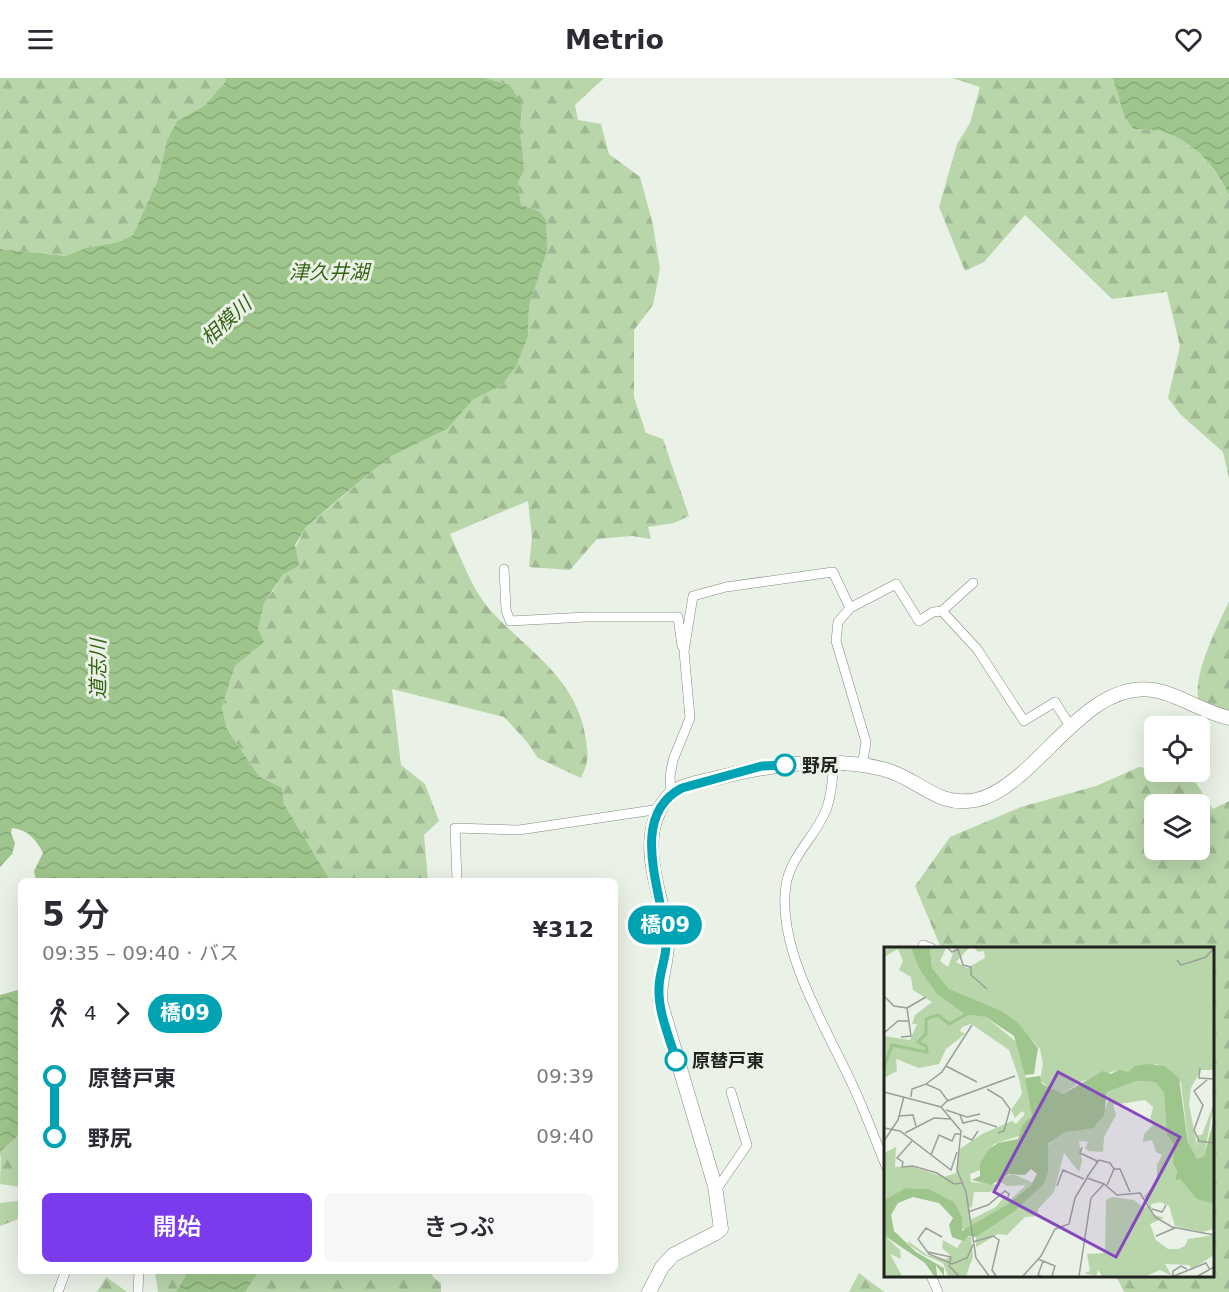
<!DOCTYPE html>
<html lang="ja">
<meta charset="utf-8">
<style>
:root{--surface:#fff;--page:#f7f7f7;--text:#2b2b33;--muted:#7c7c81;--accent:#7c3aed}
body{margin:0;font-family:"DejaVu Sans","Noto Sans JP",sans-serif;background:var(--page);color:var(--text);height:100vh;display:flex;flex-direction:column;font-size:22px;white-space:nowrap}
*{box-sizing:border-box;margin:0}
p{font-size:20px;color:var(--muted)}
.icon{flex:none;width:33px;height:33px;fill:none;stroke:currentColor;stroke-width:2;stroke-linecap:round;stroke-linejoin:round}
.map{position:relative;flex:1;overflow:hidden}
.panel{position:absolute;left:18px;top:800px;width:600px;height:396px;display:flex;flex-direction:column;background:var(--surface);border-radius:9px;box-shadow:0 6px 24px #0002}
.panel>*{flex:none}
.badge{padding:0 12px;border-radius:20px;font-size:21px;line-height:39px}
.buttons{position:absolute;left:1144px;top:638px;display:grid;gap:12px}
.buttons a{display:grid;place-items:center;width:66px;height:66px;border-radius:9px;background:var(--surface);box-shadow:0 6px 24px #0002;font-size:30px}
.map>.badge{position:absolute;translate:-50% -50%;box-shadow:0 0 0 3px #fff}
.legs{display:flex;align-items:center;gap:9px;height:66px;padding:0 24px;font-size:20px}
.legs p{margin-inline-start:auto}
.overview{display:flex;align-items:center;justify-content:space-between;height:102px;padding:0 24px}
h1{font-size:33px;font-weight:600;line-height:45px}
.button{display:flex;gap:12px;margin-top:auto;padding:12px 24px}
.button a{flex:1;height:69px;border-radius:9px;background:var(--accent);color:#fff;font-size:24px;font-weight:600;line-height:69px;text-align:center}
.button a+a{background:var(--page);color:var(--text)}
ul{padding:0 24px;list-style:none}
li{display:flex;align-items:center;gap:21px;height:60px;font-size:22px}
li i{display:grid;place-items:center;width:9px;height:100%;margin:0 8px;background:currentColor}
li i::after{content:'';width:15px;height:15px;margin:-8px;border:4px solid;border-radius:50%;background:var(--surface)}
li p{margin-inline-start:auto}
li:first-child i{background:linear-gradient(#0000 50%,currentColor 0)}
li:last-child i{background:linear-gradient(currentColor 50%,#0000 0)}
header{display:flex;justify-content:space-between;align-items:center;height:78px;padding:0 24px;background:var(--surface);font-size:27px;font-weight:600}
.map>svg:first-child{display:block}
.forest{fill:url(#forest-firs);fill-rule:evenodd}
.water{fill:url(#water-waves)}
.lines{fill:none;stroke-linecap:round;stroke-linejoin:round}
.street-casing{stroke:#838a80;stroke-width:10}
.secondary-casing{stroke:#838a80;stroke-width:15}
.street{stroke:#fff;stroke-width:9}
.secondary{stroke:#fff;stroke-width:14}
.line-1-casing{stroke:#fff;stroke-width:14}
.line-1{stroke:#00a3b4;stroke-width:9}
.stop-1-dot{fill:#fff;stroke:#00a3b4;stroke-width:3}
.labels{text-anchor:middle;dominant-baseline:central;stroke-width:6;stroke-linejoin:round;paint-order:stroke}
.stop-label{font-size:18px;font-weight:bold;fill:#21231f;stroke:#eaf1e7;text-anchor:start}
.water-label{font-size:20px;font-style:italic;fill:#356514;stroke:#eaf1e7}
.inset-river{fill:none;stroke:#9ec58b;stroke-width:3}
.inset-road{fill:none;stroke:#9a9f97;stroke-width:1.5}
.view{fill:#8548be;fill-opacity:0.15;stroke:#8548be;stroke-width:3}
.inset-edge{fill:none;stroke:#21231f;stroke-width:3}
</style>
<header><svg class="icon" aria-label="menu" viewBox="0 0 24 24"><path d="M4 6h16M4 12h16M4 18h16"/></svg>Metrio<svg class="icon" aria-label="heart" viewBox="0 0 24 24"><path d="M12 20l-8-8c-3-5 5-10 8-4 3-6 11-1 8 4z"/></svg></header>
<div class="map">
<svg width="1229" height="1214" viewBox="0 0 1229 1214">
<defs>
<pattern id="forest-firs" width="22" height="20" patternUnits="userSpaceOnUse" patternTransform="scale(1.5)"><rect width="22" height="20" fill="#b9d6ab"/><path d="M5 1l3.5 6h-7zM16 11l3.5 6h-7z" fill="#9fb793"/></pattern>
<pattern id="water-waves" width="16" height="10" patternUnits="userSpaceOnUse" patternTransform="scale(1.5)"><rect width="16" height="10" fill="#9ec58b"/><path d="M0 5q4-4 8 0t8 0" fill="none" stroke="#88a978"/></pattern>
</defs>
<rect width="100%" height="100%" fill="#eaf1e7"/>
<!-- forest -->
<path class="forest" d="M0 0H225L226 3 205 27 177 43 167 62 158 101 133 157 118 164 85 170 66 178 0 171Z
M484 0H604L575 27 578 42 601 46 609 76 640 99 653 147 660 191 653 227 634 252V319L646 355 663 361 689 438 674 445 648 449 651 461 632 458 597 461 570 492 529 489 532 459 528 423 450 456C462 482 472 512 492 534 527 572 575 600 585 656 588 676 590 681 581 700L538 680 527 664 504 639 392 611 401 687 425 706 439 743 424 757 428 802H330L284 726 282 710 259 698 227 651 222 629 235 588 263 564 258 553 264 524 273 513 306 449 390 379 447 351 473 322 502 307 528 258 529 228 547 173 539 133 521 127 518 104 523 92 520 52 522 28Z
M952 0H1112L1134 51C1144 52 1158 51 1167 55 1196 66 1216 91 1229 117V400L1223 374 1180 336 1168 320 1180 268 1167 214 1112 221 1025 137 984 184 965 193 939 129 957 66 970 45 980 9Z
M1229 523V647C1223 644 1212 642 1207 638 1180 615 1218 550 1229 523Z
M1139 689 1164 693 1196 705 1213 731 1229 723V1214H1124L1116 1198H1212V870H941L915 808 950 759 1021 729 1096 708ZM1155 726H1200V771H1155Z
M21 1055V1109L0 1106 1 1073Z
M18 1123 21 1124V1140L0 1148V1125Z
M259 1192 430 1193 433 1199 441 1205V1214H245Z
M155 1193H188L176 1214H158Z
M859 1195 884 1214H849Z
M106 1199 127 1214H97Z"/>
<!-- water -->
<path class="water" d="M225 0H484L510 7 522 28 520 52 524 92 518 104 521 127 539 133 546 142 547 173 529 228 528 258 516 288 502 307 473 322 447 351 390 379 335 424 306 449 295 467 299 488 283 496 264 525 258 552 264 564 235 588 222 629 227 651 259 698 282 710 284 726 330 802H36L34 793 43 775C36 761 28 752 12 750L11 755 15 765 12 776 0 789V171L66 178 85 170 118 164 133 157 158 101 167 62 177 43 205 27 226 3Z
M1112 0H1229V117C1217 91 1196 66 1167 55 1158 51 1144 52 1134 51 1119 36 1121 18 1112 0Z
M21 911V1055L1 1073 0 1079V917Z
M188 1193V1192L259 1193 245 1214H176Z"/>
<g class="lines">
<defs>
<path id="street" d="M504 491 506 532 510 543 586 539H678L682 568
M942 533 973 505
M834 687C832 702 832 717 826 732 816 758 791 777 786 807 776 871 827 951 853 1008 865 1034 875 1061 886 1088
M862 688 866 664 836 563 838 544 850 530 896 506 919 543 933 534 942 533 977 571 1024 643 1055 624 1070 648
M671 716 670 698 673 682 690 640 684 573 693 518 726 509 833 494 850 530
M457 802 455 750 519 752 660 731
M923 870V867L931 870
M716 1112 747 1067 731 1014
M931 1198 938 1214
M58 1214 66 1192
M138 1214 139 1192"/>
<path id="secondary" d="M649 1214 662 1189 673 1177 716 1155 721 1151 715 1108 660 923C659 903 667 885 667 865 666 825 641 780 656 740 659 732 664 722 670 717 680 707 700 704 713 701 766 687 829 678 883 691 919 700 936 730 976 722 1036 709 1083 601 1153 612 1179 616 1202 634 1229 640"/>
</defs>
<!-- street casing -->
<use href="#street" class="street-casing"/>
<!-- secondary casing -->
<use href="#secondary" class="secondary-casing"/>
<!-- street -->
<use href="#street" class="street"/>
<!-- secondary -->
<use href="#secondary" class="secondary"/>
</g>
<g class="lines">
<defs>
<path id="line-1" d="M676 982C669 958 658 934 659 910 659 894 667 879 666 864 664 817 626 739 682 710L762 688 785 687"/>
</defs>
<!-- line-1 casing -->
<use href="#line-1" class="line-1-casing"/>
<!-- line-1 -->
<use href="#line-1" class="line-1"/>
</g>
<!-- markers -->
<g class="stop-1-dot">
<circle cx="785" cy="687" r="10"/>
<circle cx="676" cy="982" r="10"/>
</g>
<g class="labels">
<!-- stop labels -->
<g class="stop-label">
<text x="802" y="687">野尻</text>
<text x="692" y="982">原替戸東</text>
</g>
<!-- water labels -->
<g class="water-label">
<text x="329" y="194">津久井湖</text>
<text transform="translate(226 243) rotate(-42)">相模川</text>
<text transform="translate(98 591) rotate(-90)">道志川</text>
</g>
</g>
<!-- overview -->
<g transform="translate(884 869)">
<rect width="330" height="330" fill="#eaf1e7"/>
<path d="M3 1H27L54 47 69 58 102 70 135 97 149 167 135 189 110 197 96 216V223L86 227 87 235 117 238 106 245H90L88 260 84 261 86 273 112 260 121 249 125 254 142 238 123 239 115 234 117 231 129 227 149 236 122 258 82 283 75 281 70 255 45 242 21 241 0 253V206L12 200 11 220 26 219 60 230 72 226 76 202 98 187 128 174 132 177 141 167 138 164 131 171 127 163 138 147 135 131 125 103 87 77 78 80 76 84 81 87 62 102 55 117 35 121 12 112 13 124 0 131V89L26 93 33 77H28L31 68 48 55 29 43 27 30 15 23 19 14 14 2 0 10ZM46 1H62L56 14 64 20 71 1H85L72 15 83 21 101 11 100 4 94 5 90 1H330V123H317L307 141 305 157 313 199V188H318L330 156 320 209 313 212 305 202 297 136 284 121 272 117 244 125 237 122 196 135 179 147 171 146 156 133 159 117 156 102 149 94 118 64 65 42 48 21ZM253 134 271 135 280 146 284 190 290 198 293 224 291 234 296 232 314 252 330 257V282L318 285 291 279 285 259 276 255 267 257 268 267 280 271 266 277 272 293 284 302H294L301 299 304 292 330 288V308L308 322 305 318 281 317 288 329 276 323 262 329H218L214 323 212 329 200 326 206 324 203 307 221 306 222 253 228 250 250 253 260 261 265 258 260 249 273 235V218L278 208 272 205 268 193 259 195 260 187 270 177 266 173 269 160 261 153 229 158 232 168 220 190 219 205 204 204 201 201 204 195 195 194 198 214 195 225 180 206 170 245 154 262V269L141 270 123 288 114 287 92 300V290L130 265 160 237 164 226 163 199 180 185 213 178 224 155 223 145ZM0 288 16 303 17 312 6 307 18 329H0ZM81 290H87L89 310 82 329H64L59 316 40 308 25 298 24 294 43 308 62 312 67 309 58 301 59 293 73 301Z" fill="#b9d6ab"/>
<path d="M27 1H46L48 21 65 42 118 64 135 77 154 101 150 127 141 128 130 89 102 70 81 67 53 47 36 23ZM265 117 281 119 295 131 304 196 313 212 320 209 330 172V257L313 252 296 232 291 234 293 224 289 216 290 198 283 188 280 146 271 135 253 134 223 145 220 168 210 181 181 185 164 197V226L160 237 130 265 92 290 84 289 79 294 68 290 65 278 69 271 55 256 29 250 14 256 7 268 10 284 32 305 60 321V329L52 318 53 329H50L41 316 1 289 0 253 21 241 45 242 70 255 78 270V284L122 258 147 238 153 227 147 222 141 228 125 227 107 238 88 233 96 229V216L105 202 114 196 134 192 139 177 148 169 141 131 156 129 158 137 179 147 219 124 227 127 236 122 244 125 251 119Z" fill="#9ec58b"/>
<path class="inset-river" d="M0 120 8 98 43 105 42 99 34 95 42 87V72L54 68 65 77 87 65"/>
<path class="inset-road" d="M64 1 68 5 74 2 79 18 87 20V28L103 42M293 13 297 18 307 15 322 10 330 1M0 49 10 59 23 61 27 89 17 90M23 61 42 50M0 86 14 74H24M62 119 93 135M316 121 315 131 330 132M323 133 310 144 319 158 310 183 315 194 330 196M42 137 58 125 88 78M103 142 118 151 126 162 120 184 114 186M0 145 57 160 77 184 73 223 82 245 92 311 105 329M27 150 28 142 42 137 56 143 64 154M57 160 63 154 131 129M62 163 83 170 96 167M76 168 79 176 92 173 113 180M15 169 29 168 32 179M0 181 16 184 67 223 73 205M21 186 50 171 67 172M79 189 88 193 94 184M0 194 14 173 20 149M28 194 13 211 19 215 18 220 29 219 53 226 70 237 78 236M198 200 196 206 213 214 212 217M47 208 55 188 68 194 71 187H77M230 222H236L246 245M203 230 215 213 226 216 230 222 223 238M173 239 179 223 200 232M268 262 278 265 282 258M84 265 104 258 121 244 125 247 123 253M272 289 291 281M58 290 42 281 34 292 45 307 68 317 83 311 89 298M89 295 109 289 115 293 108 323 112 329M44 305 67 310 65 319 75 329M154 312 171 319 168 329M139 329 157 309 171 282 185 277 191 251 203 231 220 237 233 248 256 246 271 270 288 280 330 288M157 329 154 328 159 314M195 329 207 251 220 237M289 329V324L297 319 303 322M290 329 322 316 326 323M314 329 330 320"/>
<path class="view" d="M174 125 296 190 232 310 110 245Z"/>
<rect width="330" height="330" class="inset-edge"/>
</g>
</svg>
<div class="buttons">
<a><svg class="icon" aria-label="locate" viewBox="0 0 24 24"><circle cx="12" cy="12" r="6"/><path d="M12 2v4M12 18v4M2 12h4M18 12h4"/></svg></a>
<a><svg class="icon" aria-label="layers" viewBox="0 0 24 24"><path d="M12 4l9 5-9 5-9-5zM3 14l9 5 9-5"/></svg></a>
</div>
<b class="badge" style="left:665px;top:847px;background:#00a3b4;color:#fff">橋09</b>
<section class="panel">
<div class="overview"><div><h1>5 分</h1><p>09:35 – 09:40 · バス</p></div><b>¥312</b></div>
<div class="legs"><svg class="icon" aria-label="walk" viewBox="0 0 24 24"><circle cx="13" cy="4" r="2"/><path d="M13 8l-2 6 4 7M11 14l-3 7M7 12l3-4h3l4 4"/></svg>4<svg class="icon" aria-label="forward" viewBox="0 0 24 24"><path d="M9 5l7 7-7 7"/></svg><b class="badge" style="background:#00a3b4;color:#fff">橋09</b></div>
<ul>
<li><i style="color:#00a3b4"></i><b>原替戸東</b><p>09:39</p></li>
<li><i style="color:#00a3b4"></i><b>野尻</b><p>09:40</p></li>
</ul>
<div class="button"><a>開始</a><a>きっぷ</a></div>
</section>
</div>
